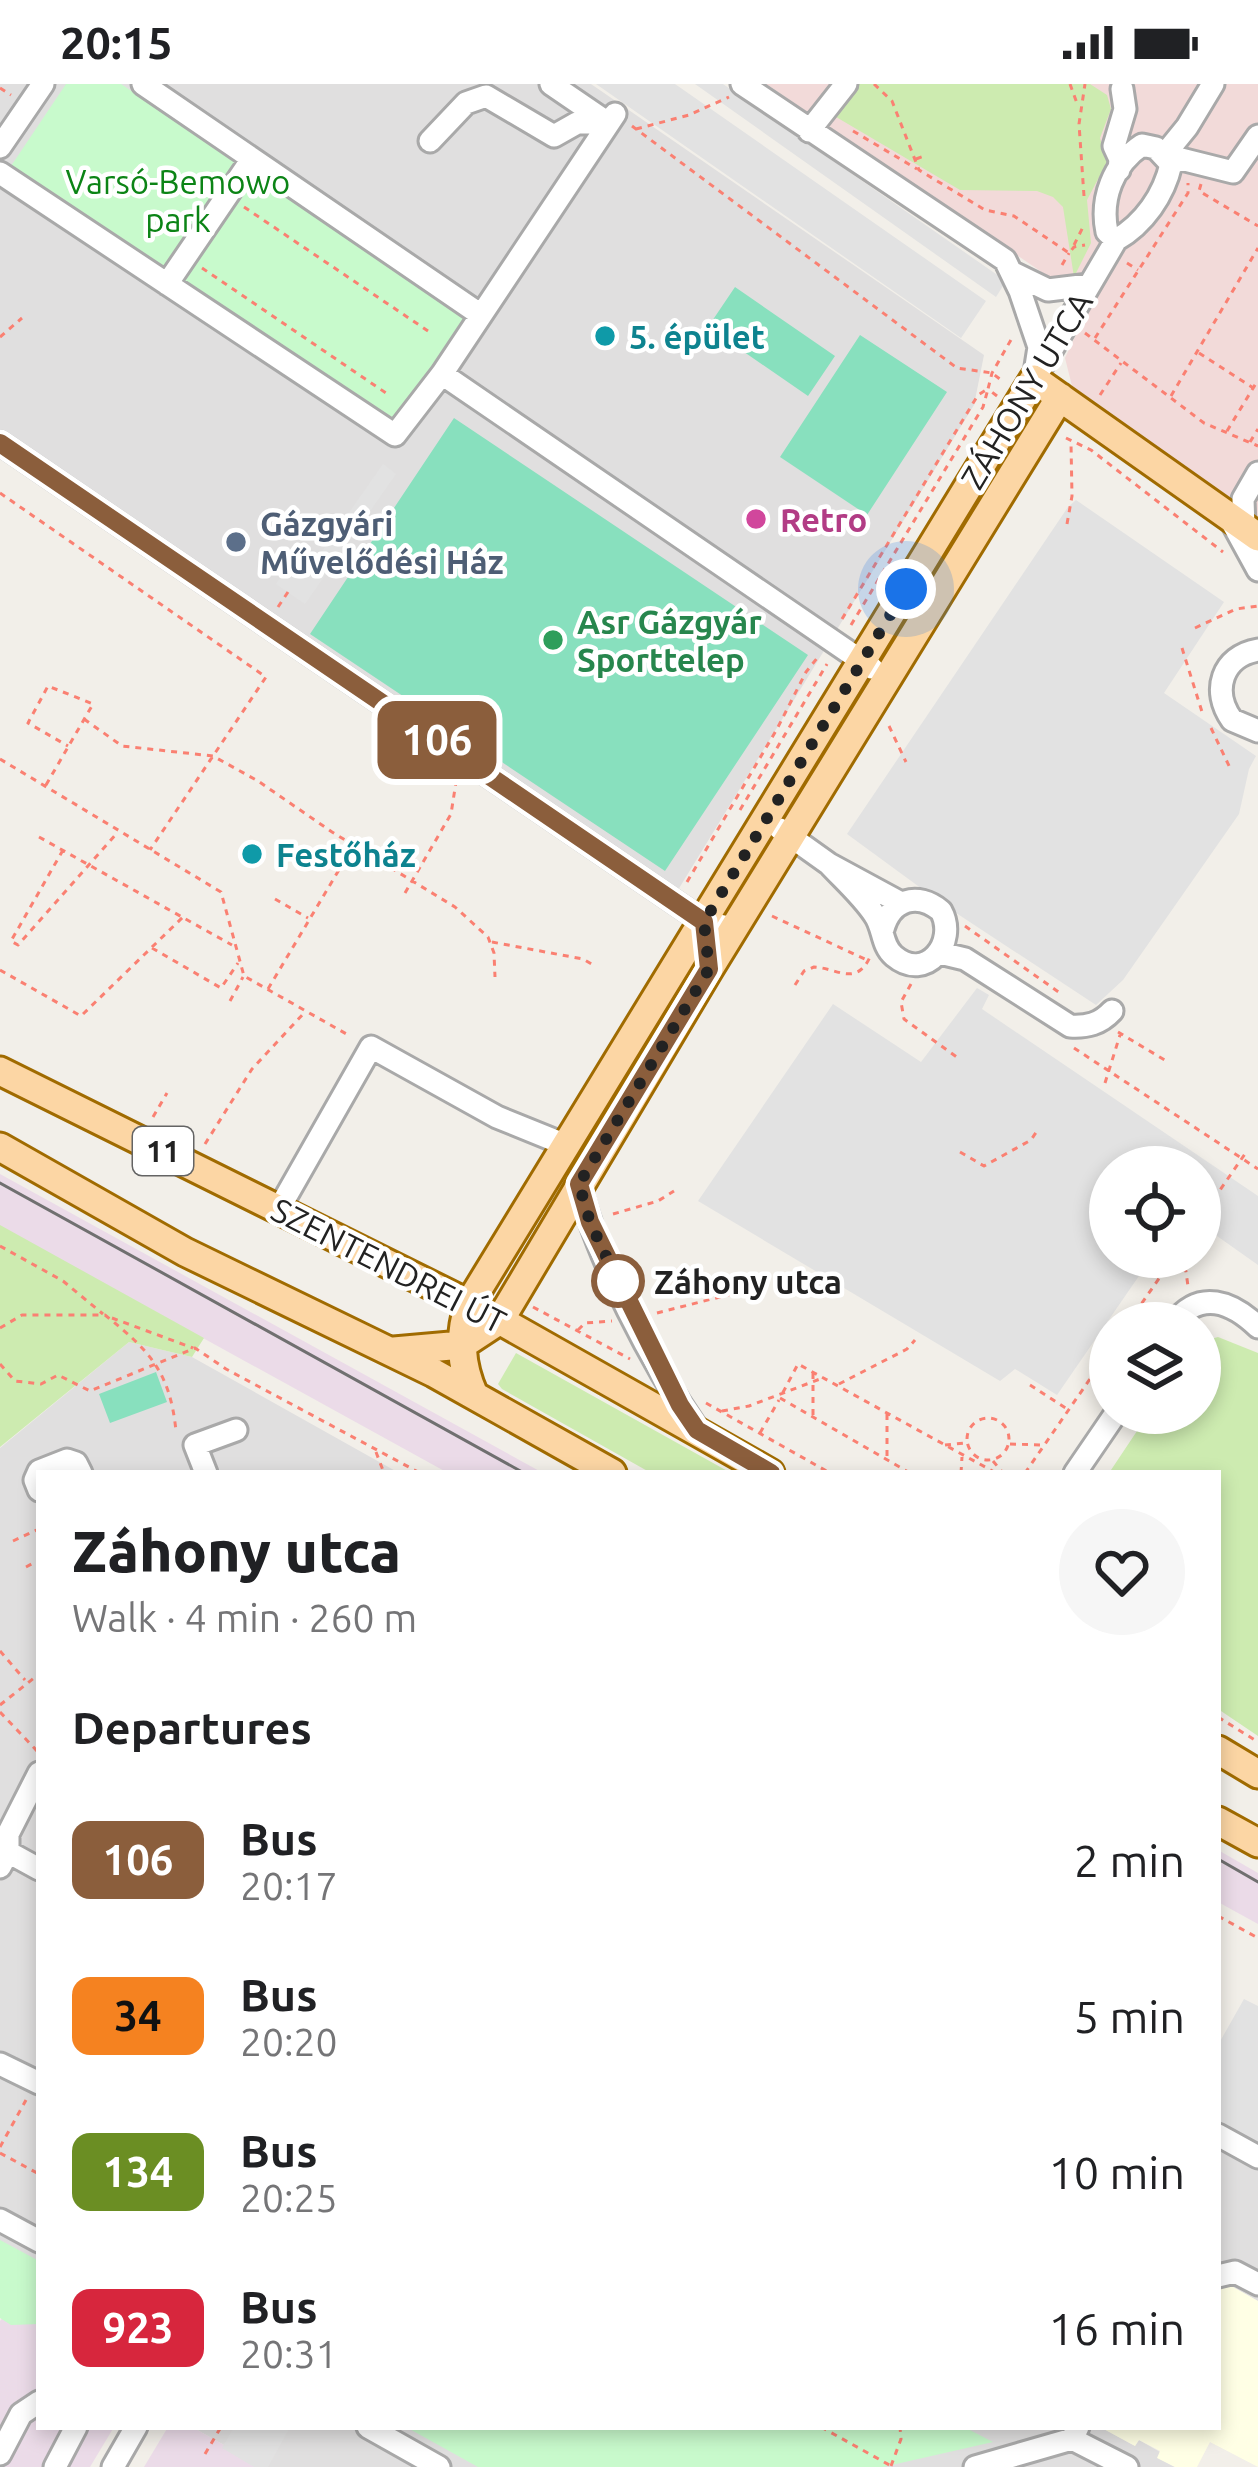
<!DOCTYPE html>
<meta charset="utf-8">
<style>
:root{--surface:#fff;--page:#f6f6f6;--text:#202124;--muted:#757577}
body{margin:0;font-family:Ubuntu,sans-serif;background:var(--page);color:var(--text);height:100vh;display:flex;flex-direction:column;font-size:45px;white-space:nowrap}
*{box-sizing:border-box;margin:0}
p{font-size:39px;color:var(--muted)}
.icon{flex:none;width:66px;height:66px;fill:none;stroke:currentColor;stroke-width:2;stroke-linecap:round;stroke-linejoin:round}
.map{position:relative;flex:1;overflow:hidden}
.panel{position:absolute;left:36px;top:1386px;width:1185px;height:960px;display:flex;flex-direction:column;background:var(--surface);border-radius:0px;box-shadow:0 6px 18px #0003}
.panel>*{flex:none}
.badge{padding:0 24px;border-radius:18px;font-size:42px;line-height:78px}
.controls{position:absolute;left:1089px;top:1062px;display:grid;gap:24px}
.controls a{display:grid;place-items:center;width:132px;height:132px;border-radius:50%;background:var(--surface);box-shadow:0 6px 18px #0003;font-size:60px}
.you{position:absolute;width:60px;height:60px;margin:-30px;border:9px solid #fff;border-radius:50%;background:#1a73e8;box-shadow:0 0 0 18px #1a73e833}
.map>.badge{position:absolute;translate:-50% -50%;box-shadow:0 0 0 6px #fff}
h2{padding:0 36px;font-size:45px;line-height:108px}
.round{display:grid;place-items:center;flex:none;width:126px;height:126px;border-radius:63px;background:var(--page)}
.headline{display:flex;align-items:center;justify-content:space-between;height:204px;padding:0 36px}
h1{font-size:57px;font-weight:800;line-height:90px}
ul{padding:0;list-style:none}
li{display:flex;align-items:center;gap:36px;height:156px;padding:0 36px}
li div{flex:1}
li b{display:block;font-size:45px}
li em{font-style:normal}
li .badge{min-width:132px;font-weight:700;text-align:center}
.status{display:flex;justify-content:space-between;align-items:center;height:84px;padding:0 60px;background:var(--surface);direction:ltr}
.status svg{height:33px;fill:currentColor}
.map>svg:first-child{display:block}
.residential{fill:#e0dfdf}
.commercial{fill:#f2dad9}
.industrial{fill:#ebdbe8}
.education{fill:#ffffe5}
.grass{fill:#cdebb0}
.park{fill:#c8facc}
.pitch{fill:#88e0be}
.parking{fill:#e2e2e2}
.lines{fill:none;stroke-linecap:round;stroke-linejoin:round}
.minor-casing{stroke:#a9a9a9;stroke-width:27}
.major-casing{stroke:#a06b00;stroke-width:33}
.path{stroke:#fa8072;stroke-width:3;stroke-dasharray:6 6;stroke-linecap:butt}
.minor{stroke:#fff;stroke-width:21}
.major{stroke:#fcd6a4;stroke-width:27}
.tram{stroke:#707070;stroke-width:3}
.line-casing{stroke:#fff;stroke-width:27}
.line{stroke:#8b5e3c;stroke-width:18}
.walk{stroke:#222;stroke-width:12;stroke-dasharray:0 21.6}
.culture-dot{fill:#0f9aa8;stroke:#fff;stroke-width:4.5}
.hotel-dot{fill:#d1479c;stroke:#fff;stroke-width:4.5}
.service-dot{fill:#5c6f8a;stroke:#fff;stroke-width:4.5}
.leisure-dot{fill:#2e9e5b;stroke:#fff;stroke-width:4.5}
.stop-dot{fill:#fff;stroke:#8b5e3c;stroke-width:6}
.labels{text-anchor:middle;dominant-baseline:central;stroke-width:9;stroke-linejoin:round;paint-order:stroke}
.shield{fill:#fff;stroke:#646464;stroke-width:3}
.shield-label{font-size:30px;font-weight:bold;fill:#222}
.park-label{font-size:33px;fill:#0c8416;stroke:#fff}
.culture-label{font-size:33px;font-weight:bold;fill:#0d838f;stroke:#fff;text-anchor:start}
.street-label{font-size:33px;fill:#222;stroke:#fff}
.hotel-label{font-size:33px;font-weight:bold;fill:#b23c85;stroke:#fff;text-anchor:start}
.service-label{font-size:33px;font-weight:bold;fill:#4e5e75;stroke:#fff;text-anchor:start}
.leisure-label{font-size:33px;font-weight:bold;fill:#27864d;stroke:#fff;text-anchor:start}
.stop-label{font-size:33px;font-weight:bold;fill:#222;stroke:#fff;text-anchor:start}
</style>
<div class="status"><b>20:15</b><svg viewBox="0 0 49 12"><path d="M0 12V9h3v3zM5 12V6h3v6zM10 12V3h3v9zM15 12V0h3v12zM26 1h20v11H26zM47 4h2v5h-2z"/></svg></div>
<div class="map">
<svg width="1258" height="2383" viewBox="0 0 1258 2383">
<rect width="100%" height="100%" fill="#f2efe9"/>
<!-- residential -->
<path class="residential" d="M0 0H591L984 271 974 321 678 806 266 540 0 359Z
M129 1258 192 1273 399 1389H39V2195L0 2175V1364Z
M1218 2063 1258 2085V2217L1224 2198 1218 2199Z
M192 2343H1100L1135 2362 1139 2356 1160 2368 1158 2374 1175 2383H263Z"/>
<!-- commercial -->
<path class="commercial" d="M766 0H1258V433L1072 302 1065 274 1090 221Z"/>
<!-- industrial -->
<path class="industrial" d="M0 1090 543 1389H448L0 1142Z
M1218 1766 1258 1789V1840L1218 1818Z
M37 2194 39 2343H114L90 2383H0V2237Z
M168 2343H192L263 2383H144Z"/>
<!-- education -->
<path class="education" d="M1224 2198 1258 2217V2383L1210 2358 1197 2383H1175L1157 2374 1160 2367 1139 2356 1135 2362 1100 2343H1218V2200Z"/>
<!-- grass -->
<path class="grass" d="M854 0H1090L1107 11 1111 25 1100 54 1107 78 1087 116 1091 159 1074 193 1063 123 1053 113 1037 107 960 106 831 30Z
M0 1141 204 1254 192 1273 129 1258 0 1363Z
M1218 1253 1258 1269V1652L1218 1625V1389H1109L1149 1329H1200V1258Z
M516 1269 731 1389H651L502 1305 498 1300Z"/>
<!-- park -->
<path class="park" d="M66 0H121L466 231 394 339 11 82Z
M0 2156 39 2177V2240L11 2241 0 2234Z
M406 2343H964L993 2358 883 2383H478Z"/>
<!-- pitch -->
<path class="pitch" d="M735 203 835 272 808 312 708 243Z
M860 251 947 308 867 431 780 373Z
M454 334 808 571 665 787 310 550Z
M156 1288 167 1318 110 1339 99 1310Z"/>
<!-- parking -->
<path class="parking" d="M596 0H675L986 217 961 254Z
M695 0H723L1006 197 996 213Z
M383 380 396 390 305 520 276 500 293 476 309 486Z
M1076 416 1224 518 1164 609 1256 672 1249 685 1239 730 1123 896 1096 921 944 821 847 750 1068 423Z
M977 904 989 911 982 925 1258 1112V1181L1200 1140V1083H1110V1173H1152L1057 1311 1015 1285 1000 1297 698 1117 833 920 921 978Z
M1244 1915 1258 1922V2074L1218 2051V1961Z
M234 2343H290L268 2383H254L222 2364Z"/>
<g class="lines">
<defs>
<path id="minor" d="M143 0 481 231
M551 0 608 39
M742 0 1005 176 1020 207 1039 263 1034 295
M809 47 846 0
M430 57 466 19 486 12 554 52 577 39H608
M1142 61 1156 64 1171 80C1164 111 1144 140 1116 156L1107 148C1100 115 1113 80 1142 61Z
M0 63 43 0
M1165 70 1187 43 1213 0
M1171 80 1181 75 1233 88 1258 52
M1119 86 1120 75 1114 62 1125 25 1122 5
M0 89 395 351 442 290 615 30
M1013 189 1048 206 1089 201
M167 200 252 75
M1041 284 1116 156
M442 290 872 584
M0 359 704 838 734 844
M1229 433 1258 486
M1244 443 1243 415 1258 389
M1258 566C1222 572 1211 607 1232 636L1258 647
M780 745 829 780 901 819
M829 780C844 796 862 812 874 830 884 843 881 861 894 872 926 899 958 858 941 827 917 807 891 816 883 845
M940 869 965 875 1070 942C1087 943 1100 940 1112 927
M579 1100C597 1175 653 1281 697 1345
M280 1123 371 963 497 1033 566 1061
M1174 1239C1200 1205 1232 1218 1258 1243
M206 1389 195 1361 236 1346
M1075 1389 1116 1329
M39 1406 35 1396 39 1387 67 1376 76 1379 81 1389
M8 1768 39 1785
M0 1783 8 1768V1750L39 1689
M0 1980 39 1999
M1218 2051 1258 2073
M0 2136 39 2157
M1218 2192 1235 2188 1258 2200
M368 2343 439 2383
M1072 2355 1127 2383
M0 2370 21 2330 39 2318
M55 2383 76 2343
M113 2383 136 2343
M975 2383 1072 2355 1078 2343"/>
<path id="major" d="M0 987 487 1229 770 1389
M0 1063 185 1168 434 1289 612 1389
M394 1267 462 1261 500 1236 709 885 1060 313
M474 1311C460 1280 459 1252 469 1220L1034 295 1258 453
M1218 1666 1258 1690
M1218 1737 1258 1759"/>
</defs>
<!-- minor casing -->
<use href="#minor" class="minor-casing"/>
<!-- major casing -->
<use href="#major" class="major-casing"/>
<!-- path -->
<path class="path" d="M874 0 892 17 919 86 985 126 1014 132 1069 169 1074 163 1085 161
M1070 0 1078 22
M0 4 11 11
M632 42 957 284 992 289 1001 296
M636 45 689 31 729 13
M853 47 917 85
M916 75 927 71
M1201 100 1199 107 1258 142
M1084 112 1079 40 1085 0
M244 123 428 247
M1074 161 1083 143
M1127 179 1138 186
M1062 181 1069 169
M202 184 386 309
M1085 249 1204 339 1258 362
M0 253 22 234
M1095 254 1188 109V99
M1199 269 1258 307
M1100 311 1121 279
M997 312 988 305 992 289 1012 254
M1171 312 1258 164
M1227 347 1258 296
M1066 354 1091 366 1223 468
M1250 358 1258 345
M0 409 266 593 150 766
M1067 440 1072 412 1071 359
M278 523 288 508
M842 535 978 311 986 306
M851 541 983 323 988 305
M1195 544 1236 525 1258 522
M1182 564 1203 631
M84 635 122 662 213 672 258 697 332 748 455 823 488 853 494 869 495 893
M889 642 906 678
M1211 644 1231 686
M0 675 221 808 244 892 350 952
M46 701 93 620 48 602 28 639 68 662
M740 726 827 580
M39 753 232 861
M63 766 11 857 18 861 118 748
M687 798 777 645 806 588 818 573
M405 809 451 730 456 698
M275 815 308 834
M772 832 867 876
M965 842 1060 909
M492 858 583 875 595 882
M152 864 221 904 238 879
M0 886 81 932 183 833
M911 900 901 918 904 935 958 974
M795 901 804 887 814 883C837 884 856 903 870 873
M268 905 352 764
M230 917 243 893
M1118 948 1168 978
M1074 964 1258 1085
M1105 999 1120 951
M153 1033 167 1009
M205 1060 252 985 304 929
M960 1068 984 1082 1031 1056 1039 1044
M613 1130 658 1117 674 1107
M1200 1135 1247 1067
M0 1162 63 1197 103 1230
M1177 1174 1185 1181 1188 1202
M533 1223 630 1275
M657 1229 806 1191
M112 1234 193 1264
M1128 1239 1174 1173
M0 1244 22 1231H105C150 1267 170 1288 176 1347
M578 1246 585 1239 612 1237
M0 1280 15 1297 41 1300 58 1291 90 1307 195 1264 226 1285 420 1389
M813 1289V1331
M839 1300 907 1265 915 1256
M1030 1301 1067 1325
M706 1319 830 1389
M722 1327 749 1322 820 1295
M887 1330V1375
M967 1355a21 21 0 1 1 42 0a21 21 0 1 1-42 0Z
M760 1349 779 1316
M1010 1360 1042 1361
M945 1361 965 1359
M376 1368 384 1389
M993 1377 1003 1389
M910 1389 780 1314 798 1280 996 1389
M961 1389 962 1373
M1025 1389 1110 1266
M13 1457 39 1445
M26 1483 39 1476
M37 1502 39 1501
M0 1567 25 1596
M0 1621 39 1590
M0 1628 39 1669
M1218 1633 1258 1658
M1218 1832 1258 1854
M0 2063 26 2016
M0 2069 39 2090
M821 2343 893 2383
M205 2370 221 2343
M891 2382 901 2355 900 2343"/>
<!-- minor -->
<use href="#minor" class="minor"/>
<!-- major -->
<use href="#major" class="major"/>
<!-- tram -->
<path class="tram" d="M0 1099 524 1389
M1218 1775 1258 1798"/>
</g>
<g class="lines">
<defs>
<path id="line" d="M0 359 704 838 709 885 579 1100 590 1138 680 1321 697 1346 771 1389"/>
</defs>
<!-- line casing -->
<use href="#line" class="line-casing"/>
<!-- line -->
<use href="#line" class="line"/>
<!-- walk -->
<path class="walk" d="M618 1197 621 1204 590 1138 579 1100 709 885 704 838 906 505"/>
</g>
<!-- markers -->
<g class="culture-dot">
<circle cx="605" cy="252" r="12"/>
<circle cx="252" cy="770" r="12"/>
</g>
<circle class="hotel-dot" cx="756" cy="435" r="12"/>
<circle class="service-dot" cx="236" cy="458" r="12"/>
<circle class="leisure-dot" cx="553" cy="556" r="12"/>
<circle class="stop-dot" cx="618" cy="1197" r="24"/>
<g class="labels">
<!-- shield labels -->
<rect class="shield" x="133" y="1043" width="60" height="48" rx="9"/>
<g class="shield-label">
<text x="163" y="1067">11</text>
</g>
<!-- park labels -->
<g class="park-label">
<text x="178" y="97">Varsó-Bemowo<tspan x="178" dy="38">park</tspan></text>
</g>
<!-- culture labels -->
<g class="culture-label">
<text x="629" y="252">5. épület</text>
<text x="276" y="770">Festőház</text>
</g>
<!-- street labels -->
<g class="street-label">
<text transform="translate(1026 306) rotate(-59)">ZÁHONY UTCA</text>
<text transform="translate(389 1181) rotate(27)">SZENTENDREI ÚT</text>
</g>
<!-- hotel labels -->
<g class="hotel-label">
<text x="780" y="435">Retro</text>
</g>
<!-- service labels -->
<g class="service-label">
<text x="260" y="439">Gázgyári<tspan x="260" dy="38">Művelődési Ház</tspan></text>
</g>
<!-- leisure labels -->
<g class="leisure-label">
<text x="577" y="537">Asr Gázgyár<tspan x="577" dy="38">Sporttelep</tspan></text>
</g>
<!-- stop labels -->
<g class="stop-label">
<text x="654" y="1197">Záhony utca</text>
</g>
</g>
</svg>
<div class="controls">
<a><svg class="icon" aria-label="locate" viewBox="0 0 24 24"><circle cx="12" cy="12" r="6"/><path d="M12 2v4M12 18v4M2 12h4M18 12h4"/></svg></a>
<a><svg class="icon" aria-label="layers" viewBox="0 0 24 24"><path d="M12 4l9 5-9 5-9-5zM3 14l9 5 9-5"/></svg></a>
</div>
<div class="you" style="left:906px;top:505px"></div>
<b class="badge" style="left:437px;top:656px;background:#8b5e3c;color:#fff">106</b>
<section class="panel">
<div class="headline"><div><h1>Záhony utca</h1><p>Walk · 4 min · 260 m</p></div><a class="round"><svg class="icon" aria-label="heart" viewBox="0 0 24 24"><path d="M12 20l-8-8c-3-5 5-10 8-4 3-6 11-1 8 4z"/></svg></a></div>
<h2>Departures</h2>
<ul>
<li><span class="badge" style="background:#8b5e3c;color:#fff">106</span><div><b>Bus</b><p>20:17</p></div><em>2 min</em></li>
<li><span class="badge" style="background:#f58220;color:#111">34</span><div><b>Bus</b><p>20:20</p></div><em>5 min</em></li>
<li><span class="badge" style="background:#6b8e23;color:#fff">134</span><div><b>Bus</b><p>20:25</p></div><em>10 min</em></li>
<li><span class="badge" style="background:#d7263d;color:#fff">923</span><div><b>Bus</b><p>20:31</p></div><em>16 min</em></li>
</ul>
</section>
</div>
